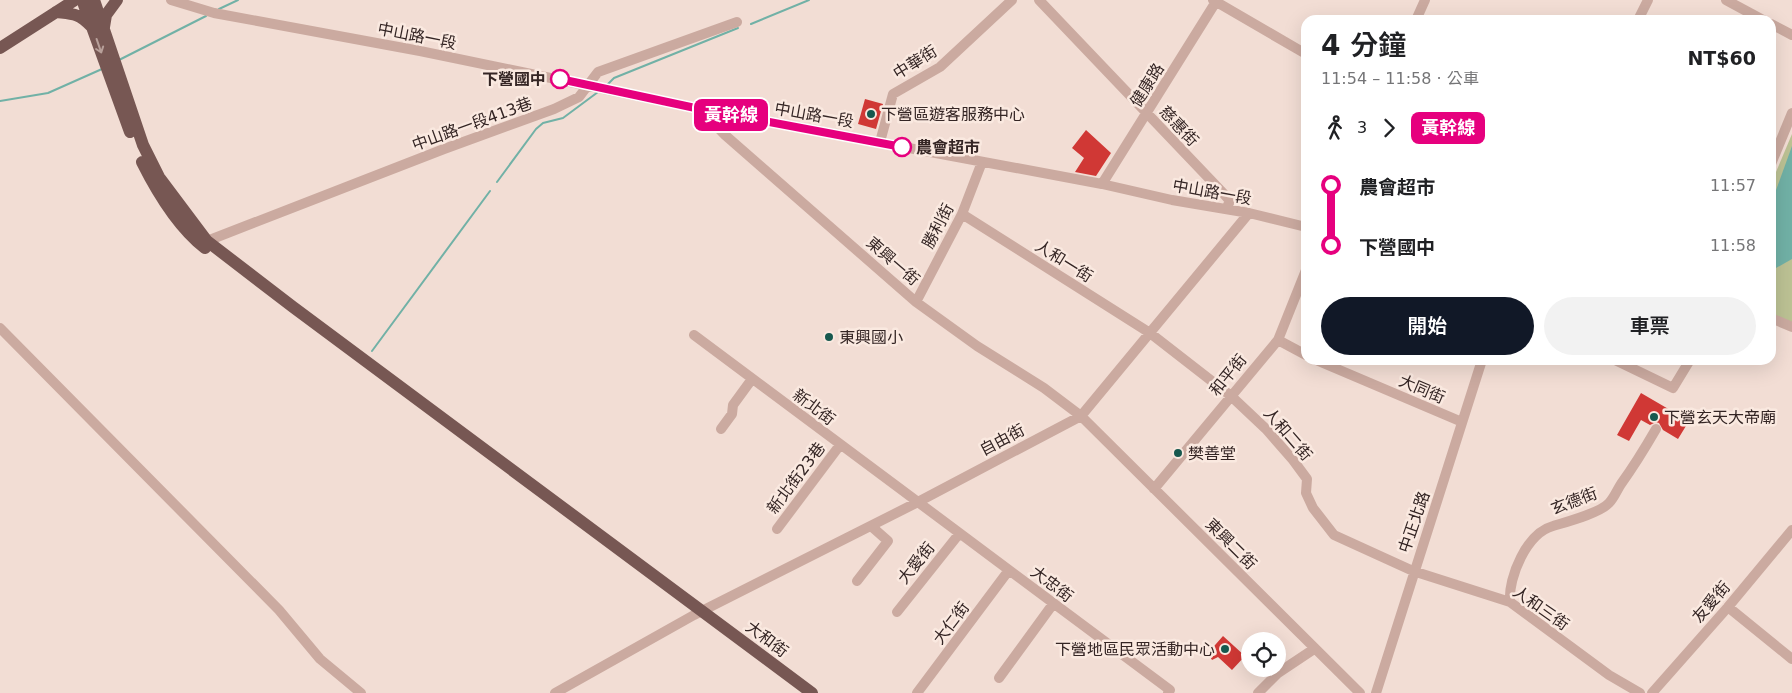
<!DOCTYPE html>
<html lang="zh-TW">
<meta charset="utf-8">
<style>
:root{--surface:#fff;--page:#f2f2f2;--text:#202124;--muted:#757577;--accent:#111827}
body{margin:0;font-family:"DejaVu Sans","Noto Sans TC",sans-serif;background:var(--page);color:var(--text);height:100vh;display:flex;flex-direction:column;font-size:19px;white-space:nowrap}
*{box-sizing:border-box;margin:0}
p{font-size:16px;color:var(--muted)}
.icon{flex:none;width:28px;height:28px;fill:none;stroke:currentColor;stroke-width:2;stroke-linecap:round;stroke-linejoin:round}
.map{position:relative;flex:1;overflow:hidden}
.details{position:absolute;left:1301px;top:15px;width:475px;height:350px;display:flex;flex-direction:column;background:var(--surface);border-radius:15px;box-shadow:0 5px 20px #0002}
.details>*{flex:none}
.badge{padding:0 10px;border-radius:8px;font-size:18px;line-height:32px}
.buttons{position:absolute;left:1241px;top:632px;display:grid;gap:10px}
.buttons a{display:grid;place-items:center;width:45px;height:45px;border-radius:50%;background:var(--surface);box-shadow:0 5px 20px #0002;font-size:25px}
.map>.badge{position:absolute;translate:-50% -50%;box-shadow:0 0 0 2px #fff}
.legs{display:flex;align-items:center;gap:8px;height:55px;padding:0 20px;font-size:16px}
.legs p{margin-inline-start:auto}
.headline{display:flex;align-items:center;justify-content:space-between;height:85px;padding:0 20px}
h1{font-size:28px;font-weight:600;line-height:38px}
.action{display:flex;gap:10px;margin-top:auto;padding:10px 20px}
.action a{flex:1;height:58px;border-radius:30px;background:var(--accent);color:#fff;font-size:20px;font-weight:600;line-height:58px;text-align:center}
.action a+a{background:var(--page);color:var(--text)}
ul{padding:0 20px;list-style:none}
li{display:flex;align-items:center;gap:18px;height:60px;font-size:19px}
li i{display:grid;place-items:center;width:8px;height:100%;margin:0 6px;background:currentColor}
li i::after{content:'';width:12px;height:12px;margin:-6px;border:4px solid;border-radius:50%;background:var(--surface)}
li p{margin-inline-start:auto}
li:first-child i{background:linear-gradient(#0000 50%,currentColor 0)}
li:last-child i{background:linear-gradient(currentColor 50%,#0000 0)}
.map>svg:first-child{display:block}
.green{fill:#bcc294}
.water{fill:#71b1a6}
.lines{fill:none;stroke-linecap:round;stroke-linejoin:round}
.stream{stroke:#71b1a6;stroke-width:2}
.building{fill:#d03835}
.minor{stroke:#cbaaa0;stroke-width:10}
.major{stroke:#775753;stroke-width:12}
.oneway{stroke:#b8a09a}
.line-1-casing{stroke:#fff;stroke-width:11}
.line-1{stroke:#e6007e;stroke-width:8}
.stop-1-dot{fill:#fff;stroke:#e6007e;stroke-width:2.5}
.poi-dot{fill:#17584e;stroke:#fae9e0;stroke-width:2}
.labels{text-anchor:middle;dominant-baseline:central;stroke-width:5;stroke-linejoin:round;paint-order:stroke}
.street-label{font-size:16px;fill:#342524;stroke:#fae9e0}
.stop-label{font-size:16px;font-weight:bold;fill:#342524;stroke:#fae9e0;text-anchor:end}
.poi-label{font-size:16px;fill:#342524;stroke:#fae9e0;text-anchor:start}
</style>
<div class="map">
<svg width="1792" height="693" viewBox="0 0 1792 693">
<rect width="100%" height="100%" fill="#f2ddd4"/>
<!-- green -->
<path class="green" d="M1792 134V327L1771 318V184Z"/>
<!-- water -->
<path class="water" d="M1792 146V259L1776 268 1771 266V204Z"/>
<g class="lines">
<!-- stream -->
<path class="stream" d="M219 9 238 0
M751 24 809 0
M119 60 206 16
M608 84 614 78 738 28
M0 101 48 93 102 69
M497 182 536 129 543 123 563 118 598 92
M372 351 490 191"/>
</g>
<!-- building -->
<path class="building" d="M865 99 883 104 876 129 858 124Z
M1086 130 1111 153 1096 176 1075 172 1084 158 1072 148Z
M1641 393 1689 421 1678 439 1663 430 1659 423 1656 422 1650 425 1641 420 1629 441 1617 435Z
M1223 636 1245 656 1232 670 1218 657 1212 660 1208 653Z"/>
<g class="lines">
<!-- minor -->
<path class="minor" d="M171 0 214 13 420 51 700 109 1102 184 1172 200 1249 213 1306 227
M1039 0 1223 193 1230 201 1226 209
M1213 0 1306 54
M1726 0 1763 20
M1416 20 1425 0
M1638 20 1648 0
M1771 24 1792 35
M700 109 725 135 916 302 977 346 1044 388 1081 416 1360 693
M880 142 893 94 940 67 1012 0
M1771 164 1792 113
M1102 184 1217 0
M962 214 1150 333 1231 396 1266 429 1293 460 1307 479 1306 493 1313 508 1334 535 1413 571 1510 602 1609 675 1640 693
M207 241 444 149 554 109 579 97 598 72 737 22
M916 302 962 214 982 162
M1771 318 1792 327
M0 328 279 610 320 659 361 693
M694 335 1170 690 1168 693
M1278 340 1306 355
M1316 360 1462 422
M1615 360 1673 388 1690 360
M721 429 732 414 733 405 752 379
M1154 489 1278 340 1306 270
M777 529 840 445
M857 581 888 541 871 526
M1510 602C1508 577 1527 533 1553 526 1566 522 1600 513 1609 503 1614 498 1617 490 1621 484 1634 466 1645 448 1656 429
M1728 607 1792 659
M897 612 959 534
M999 678 1053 604
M555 693 694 615 916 503 1081 416 1249 213
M917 693 1009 570
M1258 693 1278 673 1314 649
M1376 693 1482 360
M1652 693 1728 607 1792 530"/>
<!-- major -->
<path class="major" d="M86 0 84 5 130 132
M94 0 143 145 159 177 207 241 293 307 812 693
M56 12C73 14 78 13 91 26
M104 27 106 15 117 0
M0 48 75 0
M142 162C157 192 178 227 205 248"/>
</g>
<!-- one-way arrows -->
<defs><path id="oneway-shaft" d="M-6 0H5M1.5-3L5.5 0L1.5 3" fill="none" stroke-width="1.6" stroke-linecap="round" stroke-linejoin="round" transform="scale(1.25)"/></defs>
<use class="oneway" href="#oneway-shaft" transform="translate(99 46) rotate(71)"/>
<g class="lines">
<defs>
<path id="line-1" d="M560 79 700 109 902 147"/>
</defs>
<!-- line-1 casing -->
<use href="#line-1" class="line-1-casing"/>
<!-- line-1 -->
<use href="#line-1" class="line-1"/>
</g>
<!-- markers -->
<g class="stop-1-dot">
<circle cx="560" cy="79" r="9"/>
<circle cx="902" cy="147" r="9"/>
</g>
<g class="poi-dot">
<circle cx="871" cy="114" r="5"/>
<circle cx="829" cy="337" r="5"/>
<circle cx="1654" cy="417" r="5"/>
<circle cx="1178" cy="453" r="5"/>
<circle cx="1225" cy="649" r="5"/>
</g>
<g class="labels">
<!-- street labels -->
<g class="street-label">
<text transform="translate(417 36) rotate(11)">中山路一段</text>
<text transform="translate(915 62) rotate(-32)">中華街</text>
<text transform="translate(1147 85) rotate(-58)">健康路</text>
<text transform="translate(814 115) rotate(10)">中山路一段</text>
<text transform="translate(472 124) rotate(-20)">中山路一段413巷</text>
<text transform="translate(1179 126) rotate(47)">慈惠街</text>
<text transform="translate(1212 192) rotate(10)">中山路一段</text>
<text transform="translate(938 226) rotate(-62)">勝利街</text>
<text transform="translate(893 261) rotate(41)">東興一街</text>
<text transform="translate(1064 261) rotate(32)">人和一街</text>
<text transform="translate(1228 375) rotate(-51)">和平街</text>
<text transform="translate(1422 389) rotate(23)">大同街</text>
<text transform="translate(814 407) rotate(37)">新北街</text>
<text transform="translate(1288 434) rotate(49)">人和二街</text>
<text transform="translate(1002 440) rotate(-28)">自由街</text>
<text transform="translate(796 478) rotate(-53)">新北街23巷</text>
<text transform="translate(1574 501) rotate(-21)">玄德街</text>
<text transform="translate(1414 522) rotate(-71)">中正北路</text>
<text transform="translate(1231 544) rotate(45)">東興二街</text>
<text transform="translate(916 563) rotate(-51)">大愛街</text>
<text transform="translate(1052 584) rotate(37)">大忠街</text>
<text transform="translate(1711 602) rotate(-49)">友愛街</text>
<text transform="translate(1541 608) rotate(35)">人和三街</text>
<text transform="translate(951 623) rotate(-53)">大仁街</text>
<text transform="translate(767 639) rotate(37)">大和街</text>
</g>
<!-- stop labels -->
<g class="stop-label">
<text x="546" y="79">下營國中</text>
<text x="916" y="147" text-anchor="start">農會超市</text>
</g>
<!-- poi labels -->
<g class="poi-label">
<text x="881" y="114">下營區遊客服務中心</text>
<text x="839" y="337">東興國小</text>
<text x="1664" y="417">下營玄天大帝廟</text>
<text x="1188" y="453">樊善堂</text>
<text x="1215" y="649" text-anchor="end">下營地區民眾活動中心</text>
</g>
</g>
</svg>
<div class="buttons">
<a><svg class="icon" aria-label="locate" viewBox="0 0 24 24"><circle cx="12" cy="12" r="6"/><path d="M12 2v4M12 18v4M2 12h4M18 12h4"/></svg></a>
</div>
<b class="badge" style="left:731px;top:115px;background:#e6007e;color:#fff">黃幹線</b>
<section class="details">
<div class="headline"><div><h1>4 分鐘</h1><p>11:54 – 11:58 · 公車</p></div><b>NT$60</b></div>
<div class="legs"><svg class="icon" aria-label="walk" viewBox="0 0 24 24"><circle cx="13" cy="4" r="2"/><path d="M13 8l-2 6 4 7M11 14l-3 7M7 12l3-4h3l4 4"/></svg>3<svg class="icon" aria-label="forward" viewBox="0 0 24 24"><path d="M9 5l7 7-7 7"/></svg><b class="badge" style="background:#e6007e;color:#fff">黃幹線</b></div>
<ul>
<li><i style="color:#e6007e"></i><b>農會超市</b><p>11:57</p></li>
<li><i style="color:#e6007e"></i><b>下營國中</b><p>11:58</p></li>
</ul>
<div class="action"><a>開始</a><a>車票</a></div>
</section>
</div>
